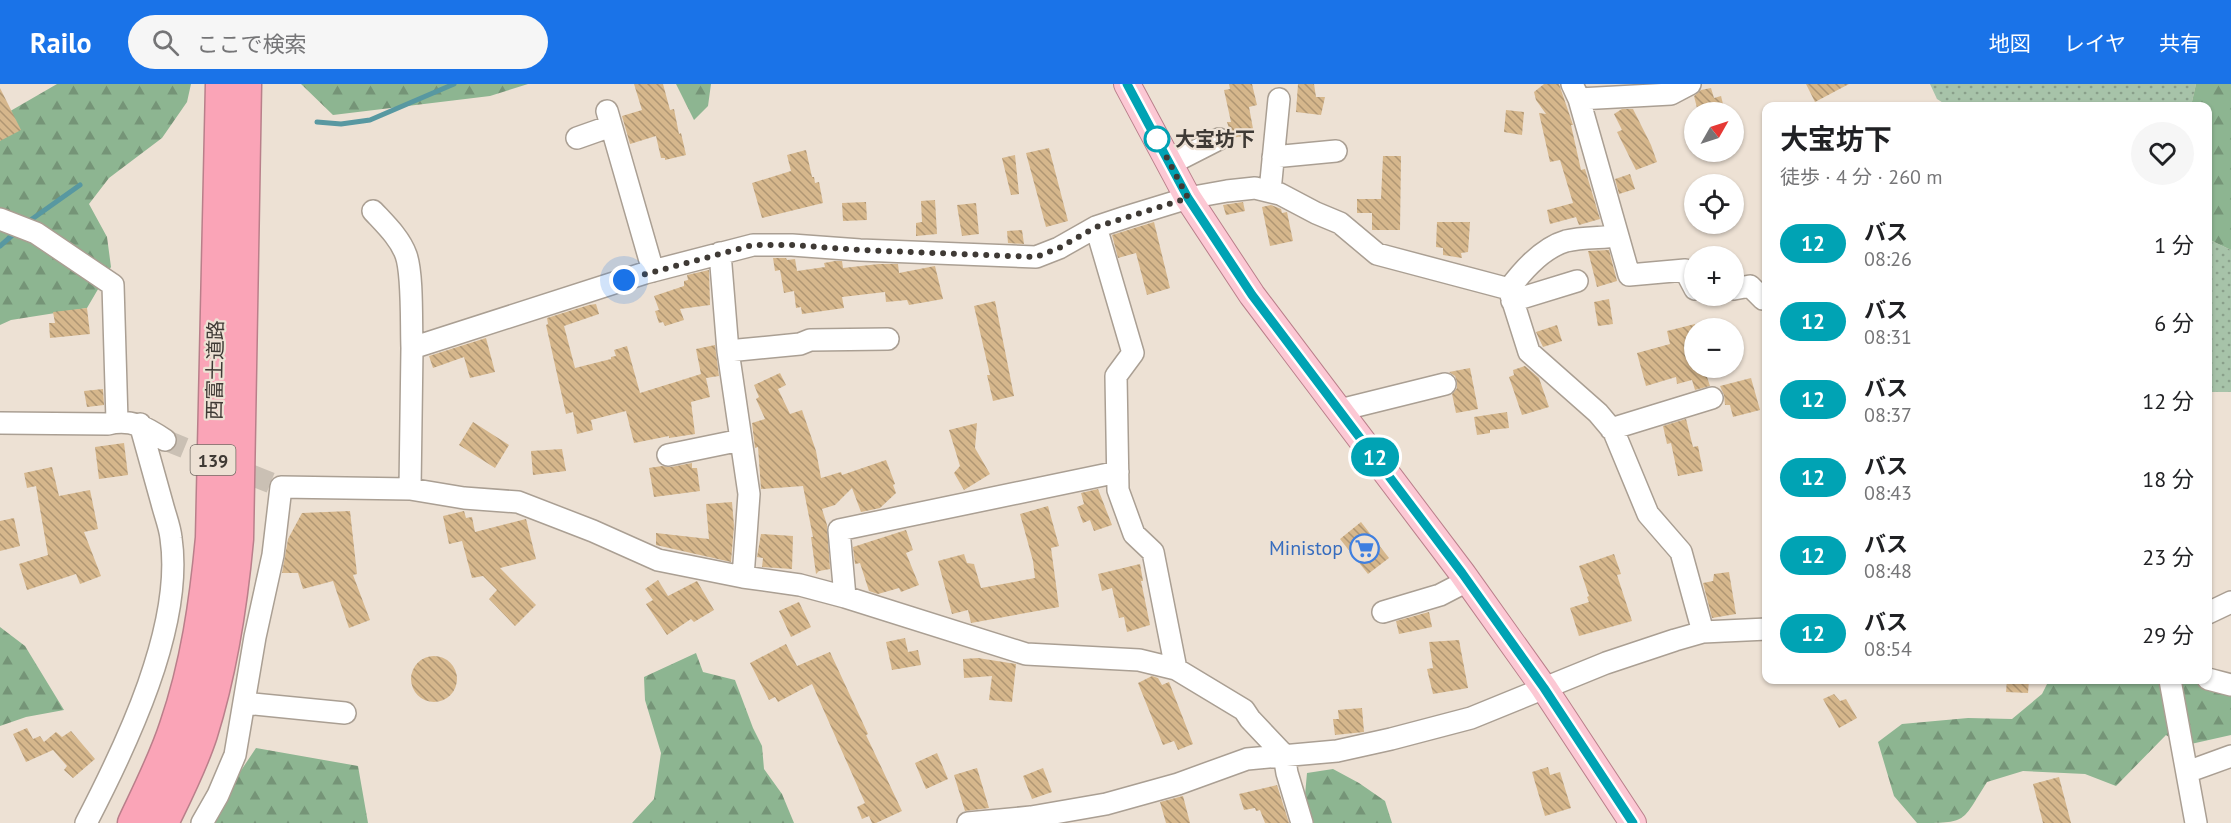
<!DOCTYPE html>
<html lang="ja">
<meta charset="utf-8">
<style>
:root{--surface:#fff;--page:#f6f6f6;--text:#202124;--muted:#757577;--accent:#1a73e8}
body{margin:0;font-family:"PT Sans","Noto Sans JP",sans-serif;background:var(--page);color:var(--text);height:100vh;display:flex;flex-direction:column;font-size:22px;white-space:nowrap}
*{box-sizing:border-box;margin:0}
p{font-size:20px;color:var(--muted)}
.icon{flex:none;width:33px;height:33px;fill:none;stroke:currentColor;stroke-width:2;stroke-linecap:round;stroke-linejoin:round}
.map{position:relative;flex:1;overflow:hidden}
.panel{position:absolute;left:1762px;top:18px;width:450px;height:582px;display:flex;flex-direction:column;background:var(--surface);border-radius:12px;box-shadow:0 2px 4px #0004}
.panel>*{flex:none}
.badge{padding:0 12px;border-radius:20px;font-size:21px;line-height:39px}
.needle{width:39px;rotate:51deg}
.controls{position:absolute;left:1684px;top:18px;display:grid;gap:12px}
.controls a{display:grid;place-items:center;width:60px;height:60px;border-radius:50%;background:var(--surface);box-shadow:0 2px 4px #0004;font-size:30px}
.you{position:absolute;width:30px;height:30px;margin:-15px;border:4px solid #fff;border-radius:50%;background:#1a73e8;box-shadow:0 0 0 9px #1a73e833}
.map>.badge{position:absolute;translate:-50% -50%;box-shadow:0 0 0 3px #fff}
.round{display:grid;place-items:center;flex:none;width:63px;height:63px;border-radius:32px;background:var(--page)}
.headline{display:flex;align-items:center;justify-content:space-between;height:102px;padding:0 18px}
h1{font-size:28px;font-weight:700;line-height:45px}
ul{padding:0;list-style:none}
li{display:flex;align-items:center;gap:18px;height:78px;padding:0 18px}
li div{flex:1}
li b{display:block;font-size:22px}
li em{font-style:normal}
li .badge{min-width:66px;font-weight:700;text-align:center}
header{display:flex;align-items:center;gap:36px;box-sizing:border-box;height:84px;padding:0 30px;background:var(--accent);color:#fff}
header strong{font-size:28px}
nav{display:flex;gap:33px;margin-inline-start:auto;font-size:21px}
.search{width:420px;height:54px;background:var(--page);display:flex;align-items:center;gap:15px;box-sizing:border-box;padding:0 21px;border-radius:33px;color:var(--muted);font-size:22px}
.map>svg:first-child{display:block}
.grass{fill:url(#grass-dots)}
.forest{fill:url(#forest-firs)}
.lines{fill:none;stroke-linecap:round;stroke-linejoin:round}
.stream{stroke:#5898a1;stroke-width:5}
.building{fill:url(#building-back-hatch)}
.minor-tunnel{stroke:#cac0b4;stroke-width:21;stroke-dasharray:21 10;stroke-linecap:butt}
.minor-casing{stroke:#aa9f93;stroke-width:24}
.major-casing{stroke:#b97f8a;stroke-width:28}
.highway-casing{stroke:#b97f8a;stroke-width:33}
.minor{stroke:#fff;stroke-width:21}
.major{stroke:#fcc8d4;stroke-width:26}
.highway{stroke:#faa4b7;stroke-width:30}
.line-casing{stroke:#fff;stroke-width:14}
.line{stroke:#00a3b4;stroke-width:9}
.walk{stroke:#3f3a35;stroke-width:6;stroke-dasharray:0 10.8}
.stop-dot{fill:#fff;stroke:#00a3b4;stroke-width:3}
.labels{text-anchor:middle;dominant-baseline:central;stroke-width:4.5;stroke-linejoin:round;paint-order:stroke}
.shield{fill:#ede1d4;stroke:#736c65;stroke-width:1.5}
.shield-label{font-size:18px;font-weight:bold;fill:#3f3a35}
.stop-label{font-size:20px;font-weight:bold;fill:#3f3a35;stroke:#ede1d4;text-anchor:start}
.street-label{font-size:20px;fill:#3f3a35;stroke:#ede1d4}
.shop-label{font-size:20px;fill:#366cbe;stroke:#ede1d4;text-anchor:end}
</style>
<header>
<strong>Railo</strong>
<div class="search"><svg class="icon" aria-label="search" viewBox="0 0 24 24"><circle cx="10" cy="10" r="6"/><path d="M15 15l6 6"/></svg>ここで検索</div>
<nav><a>地図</a><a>レイヤ</a><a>共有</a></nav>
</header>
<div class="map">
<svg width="2231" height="739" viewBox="0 0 2231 739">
<defs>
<pattern id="grass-dots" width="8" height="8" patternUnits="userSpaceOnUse" patternTransform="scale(1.5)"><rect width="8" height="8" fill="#a7c3a9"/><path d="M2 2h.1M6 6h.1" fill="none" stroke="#899f8a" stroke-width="1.8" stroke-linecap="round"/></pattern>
<pattern id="forest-firs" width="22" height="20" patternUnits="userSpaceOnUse" patternTransform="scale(1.5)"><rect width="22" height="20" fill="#8db591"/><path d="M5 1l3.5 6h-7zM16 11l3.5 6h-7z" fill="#759477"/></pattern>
<pattern id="building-back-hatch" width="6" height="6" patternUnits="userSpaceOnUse" patternTransform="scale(1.5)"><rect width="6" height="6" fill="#d6b78c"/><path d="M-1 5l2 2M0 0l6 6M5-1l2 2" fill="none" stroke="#af9673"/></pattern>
</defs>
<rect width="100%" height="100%" fill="#ede1d4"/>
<!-- grass -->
<path class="grass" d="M1930 0H2196L2191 22H1948L1937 15Z
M2208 155 2231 166V308H2208Z"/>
<!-- forest -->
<path class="forest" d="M57 0H191L187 18 162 54 109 94 89 120 107 153 111 183 87 224 11 236 0 241V33Z
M301 0H528L490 12 333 31Z
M676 0H711L708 22 694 36Z
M2196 0H2231V166L2208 155V22H2191Z
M0 543 25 562 64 626 26 633 0 642Z
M696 569 703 588 735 596 753 644 762 662 764 685 782 710 794 739H632L654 715 661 669 645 616 644 593Z
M2231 595V651L2182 662 2166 651 2116 702 2085 690 2023 687 1987 698C1961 739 1968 739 1917 739L1894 712 1878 658 1902 640 1968 634 2012 635 2042 610 2049 596Z
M256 664 358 682 368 739H206Z
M1333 685 1359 699 1385 717 1392 739H1313L1305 711 1307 689Z"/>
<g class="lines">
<!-- stream -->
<path class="stream" d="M317 38 341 40 370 36 454 0
M25 140 80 101
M0 162 16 148"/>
</g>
<!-- building -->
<path class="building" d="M634 0H663L670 26 674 25 679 50 681 49 686 71 665 76V74H661L656 52 630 60 622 32 642 26Z
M1229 0H1252L1257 21 1249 23 1254 50 1232 54 1227 38H1231L1224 6 1230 5Z
M1298 0H1314L1316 13H1325L1321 31 1296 28Z
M1544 0H1559L1573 41H1571L1581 86 1585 85 1600 135 1579 141 1576 133 1550 140 1547 126 1573 119 1560 76 1550 78 1539 29 1546 30 1536 16 1534 8Z
M1806 0H1849L1815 18Z
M0 4 21 46 0 57Z
M1711 4 1714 14 1721 12 1725 28H1698L1694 12 1701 6Z
M1622 25H1633L1651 61 1657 78 1636 86 1617 48 1622 46 1614 30Z
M1506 26 1524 28 1522 51 1504 48Z
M1049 64 1068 137 1046 143 1026 69Z
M806 66 812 93H814L815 99 819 98 823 119 762 134 752 99 791 87 787 71Z
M1015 71 1019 110 1011 111 1002 74Z
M1383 72H1401L1400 146H1372V129H1357V115H1381Z
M1630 90 1635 105 1619 110 1615 95Z
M935 116 937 150 916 152V139L922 138 921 117Z
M866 118 867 136 843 137 842 119Z
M1243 118 1245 127 1226 131 1223 121Z
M976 119 979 150 962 152 957 121Z
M1271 121 1281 125 1282 129 1287 128 1293 157 1270 162 1262 123Z
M1154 138 1170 204 1147 211 1136 169 1118 174 1112 151Z
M1437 138H1470L1468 168 1461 169 1462 174 1443 171V164L1436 163Z
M1022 146 1024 160 1008 159 1007 147Z
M1609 166 1617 197 1597 203 1588 167Z
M773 174H786L787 176 795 175 797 187 825 183 824 179 835 177H842L843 184 879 180H898L899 189 935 182 943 215 909 221 907 216 886 218 885 208 842 213 844 224 802 230 801 223 796 224 794 207 784 209 780 186 775 187Z
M709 186 710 221 680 225 684 236 665 242 663 238 659 239 655 227 659 226 654 212 684 202V197L688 196 687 191Z
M1609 215 1613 240 1598 242 1594 218Z
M995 217 1014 312 993 317 987 291H990L974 222Z
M596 220 599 230 564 242 575 284 611 275V273L616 272 614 266 627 262 640 309 701 290 696 265 715 261 719 292 706 294 710 313 691 318 695 350 669 354V352L634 359 626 327 591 336 593 346 577 350 573 328 566 330 546 241 548 240 547 234 589 221Z
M87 224 90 250 50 254 49 239H55L53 228Z
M1695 240V284H1722L1723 289 1707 293 1710 302 1695 306 1692 296 1677 300 1676 293 1646 302 1637 269 1670 260 1667 247Z
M1557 241 1562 257 1543 263 1536 248Z
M486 254 495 288 470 294 464 273 433 284 429 272Z
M1525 282 1539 294 1549 323 1522 331 1509 293 1514 291 1513 286Z
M1470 284 1478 325 1456 329 1452 310 1457 304V298L1455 292 1449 288Z
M780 289 786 301 778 305 790 330 802 326 816 367 821 394 841 388 842 391 886 376 895 400 893 401 896 409 880 424 861 428 852 404 835 421 822 425 827 441 830 485 819 487 816 490 811 453H813L803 402 761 405 758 363 755 364 752 339 765 335 756 315 759 313 754 301Z
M1751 294 1760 326 1733 333 1730 321H1725L1724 311 1720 302Z
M103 305 104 321 87 323 84 307Z
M1507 328 1509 344 1490 346V349L1477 351 1474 333Z
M1686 335 1693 363 1698 362 1703 387 1678 392 1671 359 1667 360 1663 342Z
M473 338 509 361 495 384 459 361Z
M977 339 975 364 990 390 964 406 954 389 960 382 949 346Z
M124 359 128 391 99 395 95 363Z
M562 365 566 387 533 391 531 367Z
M692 379V384H697L700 407 654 413 649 384 662 382 671 383Z
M52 383 59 412 90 406 98 445 84 448 101 492 80 500 76 490 27 506 19 480 48 471 36 402 27 404 24 389Z
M1098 405 1112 441 1094 447 1090 436 1083 439 1077 423 1084 420 1081 409Z
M732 418 734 442 731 478 656 461V449L709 455 706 420Z
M1048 422 1059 462 1051 464 1059 523 971 539 968 526 952 530 938 477 964 470 967 479 974 480 981 504 1035 494 1033 477 1020 430Z
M350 427 357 490 353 491 370 536 349 544 333 497 303 505 298 489H282L288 455 302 429Z
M464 427 466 434 472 433 475 448 526 435 536 475 500 484 536 521 515 542 489 515 497 506 483 492 472 494 462 457 449 460 443 432Z
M14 434 20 462 0 467V437Z
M1361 438 1389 474 1368 490 1340 455Z
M906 446 913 466 906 469 919 501 901 508 899 504 878 510 869 507 860 479 855 480 853 463Z
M761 450 793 452 792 485 762 483 763 474 757 473Z
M1614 470 1621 490 1617 491 1632 537 1579 552 1570 524 1589 518 1587 513 1589 512 1579 482Z
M1140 480 1143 497H1141L1150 541 1127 548 1124 533 1119 534 1112 504 1102 507 1098 490Z
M1729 488 1736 530 1712 534 1703 499 1713 497 1714 490Z
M658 496 668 512 697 497 714 526 694 538 691 535 667 551 646 520 653 516 645 505Z
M799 518 811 543 791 553 779 527Z
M1429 528 1432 543 1399 550 1396 537Z
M905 554 908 568 918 566 921 581 892 586 886 558Z
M1459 556 1468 604 1433 610 1427 585 1433 584 1429 558Z
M786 560 797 582 830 568 868 650 866 651 902 727 876 739H872L869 732 862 735 857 723 865 719 812 600 778 618 775 613 769 616 750 579Z
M411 595a23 23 0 1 1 46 0a23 23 0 1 1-46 0Z
M978 574 1016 580 1012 618 989 616 992 592 964 594 963 575Z
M1152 592 1158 594 1162 601 1169 598 1193 660 1178 666 1174 657 1163 661 1138 599Z
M2007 596H2029L2028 609 2006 608Z
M1834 610 1840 617 1846 615 1857 634 1839 644 1823 615Z
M1362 624 1364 648 1335 651 1333 635H1339L1338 626Z
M27 644 33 655 40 652 44 658 56 648 62 653 71 647 95 675 73 694 64 686 67 682 53 666 26 678 13 650Z
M937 669 948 695 926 705 915 679Z
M1548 683 1550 691 1560 688 1571 724 1545 732 1532 688Z
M977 684 989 724 965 727 954 691Z
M1043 684 1052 708 1032 715 1023 692Z
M2059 693 2071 739H2043L2033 700Z
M1277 701 1289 739H1265L1260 726 1256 727 1255 724 1244 726 1239 710Z
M1183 712 1190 739H1166L1160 718Z"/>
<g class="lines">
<!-- minor-tunnel -->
<path class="minor-tunnel" d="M165 356 281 403"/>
<defs>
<path id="minor" d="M1572 0 1579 15 1629 191 1685 186 1695 205
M1579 15 1671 10 1690 0
M607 27 653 187
M577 54 611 42
M1273 73 1336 67
M1170 80 1219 55
M1270 107 1279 15
M373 127C385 140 400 154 406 171 413 190 411 241 412 264
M0 135 36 149 113 201 117 337
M1096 143 1133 269 1116 292 1118 406 1134 450 1153 468 1176 585
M720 169 728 267
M1509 205 1529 268 1598 329 1614 348 1648 430 1681 468 1703 548
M1509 205C1523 186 1542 164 1566 157 1581 153 1601 154 1617 152
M1734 205 1750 202 1763 215 1767 214
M1512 217 1577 197
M1340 326 1445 300
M0 339 108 340C131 334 147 344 165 356
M1611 345 1712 314
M668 371 741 356
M410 405 412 264 645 189 753 161H792L860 166 1036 173 1059 164 1096 143 1126 133 1188 114 1227 107 1255 104 1280 110 1316 129 1340 139 1377 170 1509 205
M743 493 749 410 728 267 800 260 810 256 888 255
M845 513 839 446 1118 388
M1383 528 1440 511 1467 497
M2208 529 2231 518
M2208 595 2231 601
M2170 596 2196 739
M244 619 345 629
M2187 688 2231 672
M86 739C126 662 184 542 171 454 170 443 165 431 162 419 155 393 147 366 140 340
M202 739 218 711 235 671 255 553 273 471 281 403 410 405 464 414 518 418 593 447 658 476 743 493 800 501 845 513 1026 570 1139 576 1176 585 1244 626 1250 635 1284 671 1287 689 1302 739
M968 739 1031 733 1106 720 1178 700 1247 675 1337 667 1391 655 1471 634 1606 579 1675 556 1703 548 1767 545"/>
<path id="major" d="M1127 0 1188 114 1252 211 1462 489 1544 604 1633 739"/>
<path id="highway" d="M133 739C148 707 164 676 175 642 196 581 205 518 211 454L221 0
M163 739C177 710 192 681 202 650 222 586 232 521 238 455L246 0"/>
</defs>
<!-- minor casing -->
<use href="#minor" class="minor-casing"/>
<!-- major casing -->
<use href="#major" class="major-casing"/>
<!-- highway casing -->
<use href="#highway" class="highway-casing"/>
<!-- minor -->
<use href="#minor" class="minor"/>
<!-- major -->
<use href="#major" class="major"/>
<!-- highway -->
<use href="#highway" class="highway"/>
</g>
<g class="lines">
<defs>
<path id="line" d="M1127 0 1188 114 1252 211 1462 489 1544 604 1633 739"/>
</defs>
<!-- line casing -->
<use href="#line" class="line-casing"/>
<!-- line -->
<use href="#line" class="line"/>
<!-- walk -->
<path class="walk" d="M624 196 753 161H792L860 166 1036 173 1059 164 1096 143 1188 114 1157 55"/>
</g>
<!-- icons -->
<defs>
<symbol id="supermarket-ring" viewBox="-11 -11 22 22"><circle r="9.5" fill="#ede1d4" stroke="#3f7fe0" stroke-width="1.5"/><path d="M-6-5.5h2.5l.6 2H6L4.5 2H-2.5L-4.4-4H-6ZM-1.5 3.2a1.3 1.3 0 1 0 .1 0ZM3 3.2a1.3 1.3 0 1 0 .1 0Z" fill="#3f7fe0"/></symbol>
</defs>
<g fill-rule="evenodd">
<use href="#supermarket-ring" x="1348" y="448" width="33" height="33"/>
</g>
<!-- markers -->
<circle class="stop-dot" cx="1157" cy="55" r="12"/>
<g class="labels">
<!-- shield labels -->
<rect class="shield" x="190.5" y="361" width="45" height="30" rx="4.5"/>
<g class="shield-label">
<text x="213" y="376">139</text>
</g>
<!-- stop labels -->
<g class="stop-label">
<text x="1175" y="55">大宝坊下</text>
</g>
<!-- street labels -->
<g class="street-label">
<text transform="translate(215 286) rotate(-89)">西富士道路</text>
</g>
<!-- shop labels -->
<g class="shop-label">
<text x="1343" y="464">Ministop</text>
</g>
</g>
</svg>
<div class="controls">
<a><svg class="needle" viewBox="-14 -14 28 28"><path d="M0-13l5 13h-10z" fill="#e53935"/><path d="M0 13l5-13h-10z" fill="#757577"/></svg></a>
<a><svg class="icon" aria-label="locate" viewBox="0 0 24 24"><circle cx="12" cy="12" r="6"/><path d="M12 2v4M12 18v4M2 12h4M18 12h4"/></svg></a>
<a>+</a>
<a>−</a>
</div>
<div class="you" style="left:624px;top:196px"></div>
<b class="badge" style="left:1375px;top:373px;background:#00a3b4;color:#fff">12</b>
<section class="panel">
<div class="headline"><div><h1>大宝坊下</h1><p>徒歩 · 4 分 · 260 m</p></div><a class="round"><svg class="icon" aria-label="heart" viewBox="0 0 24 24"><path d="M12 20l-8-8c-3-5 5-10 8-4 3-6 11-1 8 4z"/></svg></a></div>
<ul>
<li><span class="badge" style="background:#00a3b4;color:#fff">12</span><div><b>バス</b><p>08:26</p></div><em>1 分</em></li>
<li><span class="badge" style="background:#00a3b4;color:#fff">12</span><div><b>バス</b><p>08:31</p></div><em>6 分</em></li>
<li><span class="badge" style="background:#00a3b4;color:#fff">12</span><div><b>バス</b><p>08:37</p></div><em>12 分</em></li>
<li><span class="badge" style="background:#00a3b4;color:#fff">12</span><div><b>バス</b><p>08:43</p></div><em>18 分</em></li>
<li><span class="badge" style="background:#00a3b4;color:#fff">12</span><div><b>バス</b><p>08:48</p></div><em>23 分</em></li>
<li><span class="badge" style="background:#00a3b4;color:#fff">12</span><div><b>バス</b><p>08:54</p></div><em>29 分</em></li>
</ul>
</section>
</div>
